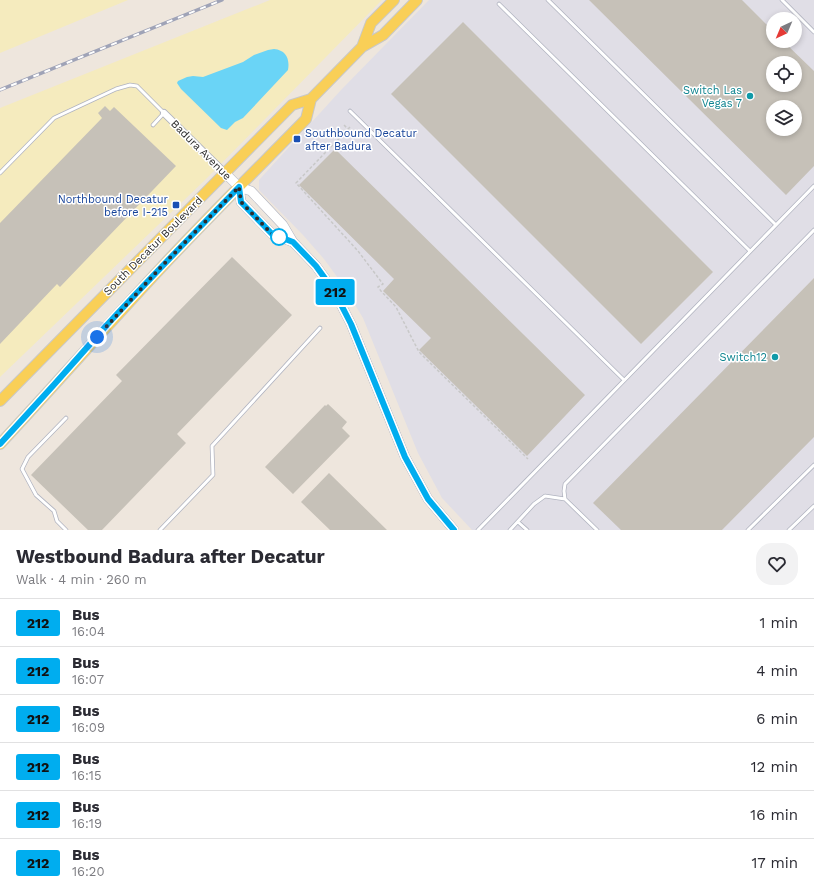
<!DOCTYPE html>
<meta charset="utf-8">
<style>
:root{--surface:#fff;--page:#f2f2f3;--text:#2b2b33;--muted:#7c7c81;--line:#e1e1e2}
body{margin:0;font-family:"Work Sans",sans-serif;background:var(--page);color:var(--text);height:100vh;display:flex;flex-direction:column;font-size:15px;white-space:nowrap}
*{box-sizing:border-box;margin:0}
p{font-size:13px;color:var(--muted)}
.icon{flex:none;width:22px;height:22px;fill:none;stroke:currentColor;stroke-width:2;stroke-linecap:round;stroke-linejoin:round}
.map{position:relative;height:530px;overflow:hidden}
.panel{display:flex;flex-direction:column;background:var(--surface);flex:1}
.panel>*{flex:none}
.badge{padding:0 8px;border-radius:3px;font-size:14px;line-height:26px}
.needle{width:26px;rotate:224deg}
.tools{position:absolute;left:766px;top:12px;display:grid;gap:8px}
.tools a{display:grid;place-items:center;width:36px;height:36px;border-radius:50%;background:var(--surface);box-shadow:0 2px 6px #0003;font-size:20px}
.you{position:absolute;width:20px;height:20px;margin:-10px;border:3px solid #fff;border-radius:50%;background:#1a73e8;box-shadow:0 0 0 6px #1a73e833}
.map>.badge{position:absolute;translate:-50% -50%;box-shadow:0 0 0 2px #fff}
.round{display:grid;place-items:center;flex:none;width:42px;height:42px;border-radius:16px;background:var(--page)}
.head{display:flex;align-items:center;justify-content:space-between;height:68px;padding:0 16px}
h1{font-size:19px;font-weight:700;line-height:30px}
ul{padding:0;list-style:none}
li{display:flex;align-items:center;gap:12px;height:48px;padding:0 16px;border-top:1px solid var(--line)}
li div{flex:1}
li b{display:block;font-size:15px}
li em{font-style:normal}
li .badge{min-width:44px;font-weight:700;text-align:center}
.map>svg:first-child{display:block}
.industrial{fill:#e0dee6;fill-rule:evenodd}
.sand{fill:#f5ebbe}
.water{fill:#6ad4f6}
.building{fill:#c6c1b8;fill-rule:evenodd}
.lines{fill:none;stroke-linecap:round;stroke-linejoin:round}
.service-casing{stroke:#b1b4c0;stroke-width:4.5}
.minor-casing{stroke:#b1b4c0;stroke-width:8}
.secondary-casing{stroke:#b1b4c0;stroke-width:10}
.primary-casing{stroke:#c8c8c8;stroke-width:12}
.path{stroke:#c8c8c8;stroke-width:1.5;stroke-dasharray:3 2;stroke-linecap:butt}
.service{stroke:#fff;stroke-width:3}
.minor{stroke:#fff;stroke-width:6}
.secondary{stroke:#fff;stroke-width:9}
.primary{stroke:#f9cf57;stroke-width:10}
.rail-casing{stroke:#9fa3b7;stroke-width:3.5}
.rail{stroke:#fff;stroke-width:2;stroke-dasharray:6;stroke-linecap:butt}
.line-casing{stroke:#fff;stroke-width:9}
.line{stroke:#00adef;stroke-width:6}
.walk{stroke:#2c2c2c;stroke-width:4;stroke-dasharray:0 7.2}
.culture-dot{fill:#0f9aa8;stroke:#fff;stroke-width:1.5}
.transit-dot{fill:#1a4fb4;stroke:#fff;stroke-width:1.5}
.stop-dot{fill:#fff;stroke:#00adef;stroke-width:2}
.labels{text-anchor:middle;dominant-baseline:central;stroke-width:3;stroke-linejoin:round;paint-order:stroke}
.culture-label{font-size:11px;fill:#0d838f;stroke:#fff;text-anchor:end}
.transit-label{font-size:11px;fill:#164399;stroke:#fff;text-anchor:start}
.street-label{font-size:11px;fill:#2c2c2c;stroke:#fff}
</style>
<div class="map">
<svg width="814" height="530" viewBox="0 0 814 530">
<rect width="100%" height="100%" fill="#eee6dd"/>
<!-- industrial -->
<path class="industrial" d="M429 0H814V530H472L442 498 418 453 363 318 343 285 324 259 303 235 259 190V180L341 90ZM773 19H795V41H773ZM773 63H795V85H773ZM773 107H795V129H773Z"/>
<!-- sand -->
<path class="sand" d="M0 0H128L0 53Z
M270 0H382L206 179 0 377V108Z"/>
<!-- water -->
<path class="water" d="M274 49C286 50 290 59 288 70L243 118 235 122 227 130 221 128 181 89 177 83 178 81 187 77 193 76 203 77 243 62 254 55 268 50Z"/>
<!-- building -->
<path class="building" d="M589 0H742L773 31V41H783L814 71V166L786 195ZM773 63H795V85H773ZM773 107H795V129H773Z
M463 22 713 272 641 344 391 94Z
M105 106 110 111 114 107 176 166 60 287 57 284 0 344V223L102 118 98 113Z
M335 149 585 395 527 456 419 350 431 338 383 291 394 279 299 185Z
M232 257 292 315 177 434 186 443 102 530H88L31 475 122 381 116 375Z
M814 278V437L722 530H621L593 503Z
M328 404 347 422 342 428 350 436 293 494 265 467 325 405 326 406Z
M329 473 387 530H330L301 502Z"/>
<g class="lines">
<defs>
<path id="service" d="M548 0 776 225
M782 0 814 32
M499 4 750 251
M350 111 624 380
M0 173 54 118 116 89 130 85 137 86 164 113 153 125
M66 418 28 457 22 469 36 495 54 511 57 521 66 530
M518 522 527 530
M160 530 213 475 212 446 320 328
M478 530 814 186
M510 530 534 504 545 496 565 499
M597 530 565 499 564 491 565 484 814 230
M748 530 814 465
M789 530 814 506"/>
<path id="minor" d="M164 113 225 173"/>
<path id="secondary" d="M225 173 239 187 251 191 283 225 293 242 316 266 334 291 351 324 405 457 428 499 454 530
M239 187 241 202 272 234 293 242"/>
<path id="primary" d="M362 47 371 23 394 0
M0 401 292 105 311 99 362 47 383 35 417 0
M0 444C54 386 106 327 160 269 207 218 257 169 306 119L311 99"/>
</defs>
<!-- service casing -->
<use href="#service" class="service-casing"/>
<!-- minor casing -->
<use href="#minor" class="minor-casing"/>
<!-- secondary casing -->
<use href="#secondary" class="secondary-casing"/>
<!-- primary casing -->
<use href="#primary" class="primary-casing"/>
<!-- path -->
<path class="path" d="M344 125 348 129
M350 127 296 183 358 251 383 284 378 287 381 291 396 307 419 352 528 459"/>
<!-- service -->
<use href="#service" class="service"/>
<!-- minor -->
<use href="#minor" class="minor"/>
<!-- secondary -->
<use href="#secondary" class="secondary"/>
<!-- primary -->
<use href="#primary" class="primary"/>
<defs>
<path id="rail" d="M0 90 222 0"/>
</defs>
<!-- rail casing -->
<use href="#rail" class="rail-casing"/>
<!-- rail -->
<use href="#rail" class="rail"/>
</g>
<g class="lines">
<defs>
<path id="line" d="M0 444C36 405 71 366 106 326 149 279 194 233 239 187L241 202 272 234 293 242 316 266 334 291 351 324 405 457 428 499 454 530"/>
</defs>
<!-- line casing -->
<use href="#line" class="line-casing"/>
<!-- line -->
<use href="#line" class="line"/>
<!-- walk -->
<path class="walk" d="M97 337 161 267 239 187 241 202 272 234 282 238 279 237"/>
</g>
<!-- markers -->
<g class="culture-dot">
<circle cx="750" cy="96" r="4"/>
<circle cx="775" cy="357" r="4"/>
</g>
<g class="transit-dot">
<rect x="293" y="135" width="8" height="8" rx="2"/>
<rect x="172" y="201" width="8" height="8" rx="2"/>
</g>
<circle class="stop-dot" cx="279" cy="237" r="8"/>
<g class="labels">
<!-- culture labels -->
<g class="culture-label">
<text x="742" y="90">Switch Las<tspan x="742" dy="13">Vegas 7</tspan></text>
<text x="767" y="357">Switch12</text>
</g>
<!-- transit labels -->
<g class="transit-label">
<text x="305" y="133">Southbound Decatur<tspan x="305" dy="13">after Badura</tspan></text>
<text x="168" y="199" text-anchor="end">Northbound Decatur<tspan x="168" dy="13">before I-215</tspan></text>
</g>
<!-- street labels -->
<g class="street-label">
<text transform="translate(201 150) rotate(45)">Badura Avenue</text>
<text transform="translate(153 246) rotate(-45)">South Decatur Boulevard</text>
</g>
</g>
</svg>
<div class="tools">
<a><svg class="needle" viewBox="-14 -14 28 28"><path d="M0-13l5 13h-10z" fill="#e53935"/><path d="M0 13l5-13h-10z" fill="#7c7c81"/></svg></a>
<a><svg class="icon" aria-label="locate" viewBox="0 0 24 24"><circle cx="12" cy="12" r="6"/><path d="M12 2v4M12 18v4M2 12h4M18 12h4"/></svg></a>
<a><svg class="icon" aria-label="layers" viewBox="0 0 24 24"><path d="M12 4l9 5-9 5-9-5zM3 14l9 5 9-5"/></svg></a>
</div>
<div class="you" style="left:97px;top:337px"></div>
<b class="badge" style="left:335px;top:292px;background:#00adef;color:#111">212</b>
</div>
<section class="panel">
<div class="head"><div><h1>Westbound Badura after Decatur</h1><p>Walk · 4 min · 260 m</p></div><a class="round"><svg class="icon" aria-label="heart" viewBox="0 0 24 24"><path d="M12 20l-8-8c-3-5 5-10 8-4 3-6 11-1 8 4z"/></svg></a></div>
<ul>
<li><span class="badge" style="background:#00adef;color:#111">212</span><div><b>Bus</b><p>16:04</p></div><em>1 min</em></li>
<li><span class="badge" style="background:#00adef;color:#111">212</span><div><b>Bus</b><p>16:07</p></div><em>4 min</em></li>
<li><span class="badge" style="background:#00adef;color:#111">212</span><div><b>Bus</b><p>16:09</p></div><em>6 min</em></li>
<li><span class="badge" style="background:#00adef;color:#111">212</span><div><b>Bus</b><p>16:15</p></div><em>12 min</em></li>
<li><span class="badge" style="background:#00adef;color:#111">212</span><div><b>Bus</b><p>16:19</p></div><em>16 min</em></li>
<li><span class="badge" style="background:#00adef;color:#111">212</span><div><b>Bus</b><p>16:20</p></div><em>17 min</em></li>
</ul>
</section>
